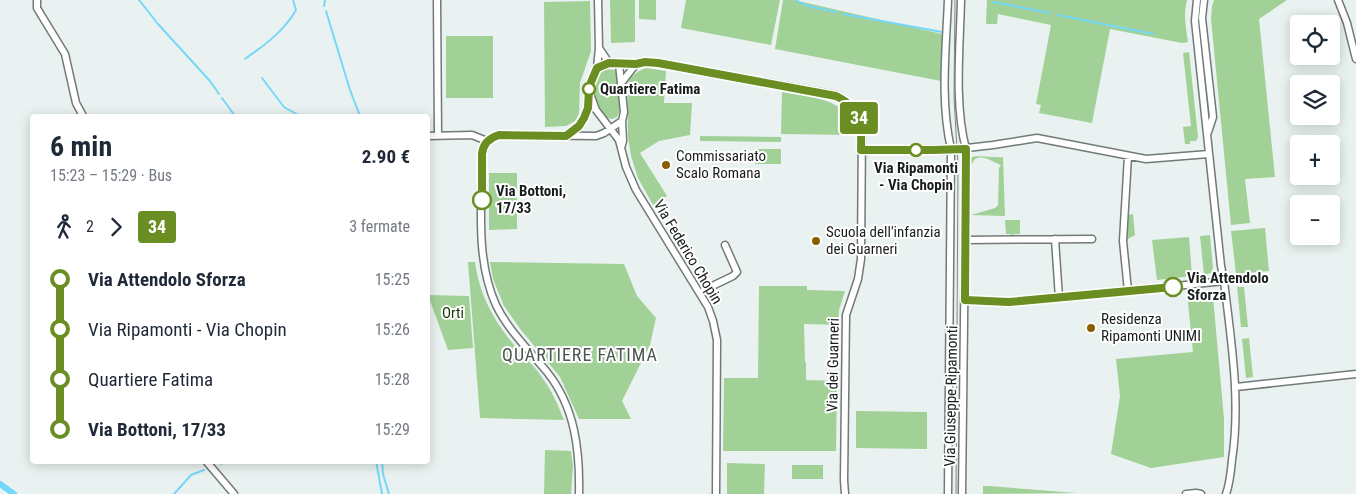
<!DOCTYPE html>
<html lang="it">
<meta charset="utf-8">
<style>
:root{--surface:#fff;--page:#f2f2f3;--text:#1f2937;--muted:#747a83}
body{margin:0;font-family:"Roboto Condensed",sans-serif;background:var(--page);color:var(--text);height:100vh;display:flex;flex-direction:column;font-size:19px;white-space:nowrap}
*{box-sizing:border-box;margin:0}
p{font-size:16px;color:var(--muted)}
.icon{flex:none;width:28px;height:28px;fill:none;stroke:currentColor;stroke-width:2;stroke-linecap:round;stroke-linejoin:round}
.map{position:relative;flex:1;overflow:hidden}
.details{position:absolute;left:30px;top:114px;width:400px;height:350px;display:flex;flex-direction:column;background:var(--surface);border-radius:5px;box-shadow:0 2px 12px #0003}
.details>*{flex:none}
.badge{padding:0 10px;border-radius:4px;font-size:18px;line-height:32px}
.buttons{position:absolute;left:1290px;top:15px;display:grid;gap:10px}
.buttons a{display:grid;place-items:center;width:50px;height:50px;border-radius:5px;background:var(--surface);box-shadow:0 2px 12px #0003;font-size:25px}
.map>.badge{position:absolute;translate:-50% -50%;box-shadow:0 0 0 2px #fff}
.legs{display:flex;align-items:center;gap:8px;height:55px;padding:0 20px;font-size:16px}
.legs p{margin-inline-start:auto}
.headline{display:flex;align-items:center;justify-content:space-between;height:85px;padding:0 20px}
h1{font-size:28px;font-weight:700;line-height:38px}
ul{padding:0 20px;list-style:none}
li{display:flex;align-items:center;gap:18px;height:50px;font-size:19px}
li i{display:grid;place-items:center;width:8px;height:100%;margin:0 6px;background:currentColor}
li i::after{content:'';width:12px;height:12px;margin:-6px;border:4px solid;border-radius:50%;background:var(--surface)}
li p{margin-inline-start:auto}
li:first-child i{background:linear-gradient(#0000 50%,currentColor 0)}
li:last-child i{background:linear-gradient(currentColor 50%,#0000 0)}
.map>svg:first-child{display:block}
.green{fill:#a1d196}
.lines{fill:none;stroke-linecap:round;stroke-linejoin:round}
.stream{stroke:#76d8f9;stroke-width:2}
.canal{stroke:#76d8f9;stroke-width:6}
.minor-casing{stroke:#717a78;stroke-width:9}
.minor{stroke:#fff;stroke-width:6}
.tram{stroke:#818786;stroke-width:1}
.line-1-casing{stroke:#fff;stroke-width:11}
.line-1{stroke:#6b8e23;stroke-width:8}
.stop-1-dot{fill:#fff;stroke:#6b8e23;stroke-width:2.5}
.poi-dot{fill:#8a5f00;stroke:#fff;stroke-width:2}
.labels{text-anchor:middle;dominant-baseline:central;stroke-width:4;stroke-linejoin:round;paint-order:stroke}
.stop-label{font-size:15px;font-weight:bold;fill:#1a1d1d;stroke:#fff;text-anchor:start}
.poi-label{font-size:15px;fill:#1a1d1d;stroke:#fff;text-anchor:start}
.street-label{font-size:15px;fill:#1a1d1d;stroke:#fff}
.park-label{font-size:15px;fill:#113408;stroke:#fff}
.quarter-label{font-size:18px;letter-spacing:1px;fill:#4d5553;stroke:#fff}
</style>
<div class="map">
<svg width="1356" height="494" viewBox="0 0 1356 494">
<rect width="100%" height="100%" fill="#e9f2f0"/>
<!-- green -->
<path class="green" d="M610 0H635V42L611 43Z
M639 0H656V20L639 19Z
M686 0H780L771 45 681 28Z
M783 0H794L942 34 941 81 775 49Z
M987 0H1187C1183 15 1186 28 1188 42L1182 43 1110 29 1092 123 1039 113 1041 105 1036 104 1051 25 998 14 997 24H986Z
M1214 0H1287L1259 19 1275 177 1245 179 1250 223 1231 225 1211 19 1212 6Z
M590 1 591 51 580 83 579 114 575 121 566 126 545 127 544 2Z
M446 36H493V98H446Z
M1189 52 1198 137 1196 141H1190V144H1185L1183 127 1191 126 1183 53Z
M646 68 666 71 664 103H692L690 135 659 141 640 153 667 196 653 205 638 178 631 156 628 137 627 84C631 76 637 71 646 68Z
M607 69 615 70 619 77 620 110 617 117 612 119C595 118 589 89 597 76 600 73 603 71 607 69Z
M782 92C810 98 852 97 853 135L781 134Z
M700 136 781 137V142L700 141Z
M755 149H781V164H755Z
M971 157C981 155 993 158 1003 157L1005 216 971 215 995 208 998 205 999 168 1001 165C994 162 982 154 975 159 973 161 972 164 971 166Z
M489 173H517V229L489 230Z
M1133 214 1135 235 1128 239 1126 245 1127 215Z
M1005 220H1020V234H1014L1012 236 1011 234H1006Z
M1265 228 1269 271 1236 274 1231 231Z
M1210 235 1213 268 1211 273 1204 275 1200 236Z
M1189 237 1192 276 1157 280 1152 240Z
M468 262H475C480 298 495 322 518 350 527 359 536 368 543 379 552 391 558 405 564 420L480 418Z
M490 262 624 264 637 296 656 318 650 345 622 401 631 419H579L560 377 521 330 504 306 493 279Z
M759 286H807V290L845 291 839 310 838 325 804 324 805 362H806V380L837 381 836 451H723L724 378H758Z
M1237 287H1244L1248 327H1241Z
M1205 291 1206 293 1211 294 1213 297 1224 419V457L1151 468 1111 454 1120 396 1116 359 1193 352 1187 293Z
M428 295 469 296 473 348 448 350Z
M1249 338 1253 377 1246 378 1242 339Z
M856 411 927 412V449L856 448Z
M545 450 571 451 573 466 571 494H544Z
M727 463 765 464 764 494H727Z
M792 465H823V479H792Z
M983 486H989L1076 493 983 494Z"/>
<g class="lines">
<!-- stream -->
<path class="stream" d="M139 0 158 24 210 81 219 94
M796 0C807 8 824 9 837 12
M993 2 1050 13
M324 6 325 0
M326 11 350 90 360 116
M843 14 942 32
M1058 15 1153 34
M245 59C265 45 284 31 296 10L293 0
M262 78 284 107 300 116
M222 98 235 116
M376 461 382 494
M382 461 383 474 389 494
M221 464 225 461
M174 494 191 475 204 470"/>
<!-- canal -->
<path class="canal" d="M0 484 14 494"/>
<defs>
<path id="minor" d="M37 0V8L40 13 65 54 76 103 83 116
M437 0 438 135
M948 0C946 49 940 101 951 149L948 494
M961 0C960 46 954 105 966 149L962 494
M1197 0 1195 21 1221 266 1224 281C1231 340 1241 401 1232 460 1231 471 1230 483 1226 494
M1204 0 1202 18 1213 117 1208 132
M1338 0 1347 23 1356 59
M599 48 609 63
M619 64 624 112 622 121 623 141 622 145
M597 68 609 63 636 64 645 62 658 63 836 95C850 103 858 113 862 128L861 259 858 279 846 315 844 480 845 494
M622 82 636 64
M589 91 596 110 619 140 626 167 636 190 708 307 713 321 717 340 716 494
M428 136 472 135 487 141
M566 136 581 124 588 108 589 89 591 82 597 68 599 48 598 0
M861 150 958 149 993 145 1037 138 1146 159 1209 154
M1128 156 1123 241 1128 291
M1055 239 1059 298
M965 240 1092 239
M704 290 733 276 737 272 725 245
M965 300 1009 302 1128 291 1224 281
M1236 387 1356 374
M206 461 234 494
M579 494C580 450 575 407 547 372 529 350 508 330 496 305 475 259 482 203 482 154 483 144 488 139 498 135L596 136 604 133 622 121
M1186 494 1196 493 1201 494"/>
</defs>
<!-- minor casing -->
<use href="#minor" class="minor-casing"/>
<!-- minor -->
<use href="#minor" class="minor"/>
<!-- tram -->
<path class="tram" d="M955 0 954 98 958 166 956 494"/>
</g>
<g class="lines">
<defs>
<path id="line-1" d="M482 200V154C483 144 489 138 499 135L566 136 579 126 584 118 588 108 589 89 591 82 597 68 609 63 636 64 645 62 658 63 836 96C861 108 862 124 861 150H932L966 149 965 300 1009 302 1173 287"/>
</defs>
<!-- line-1 casing -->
<use href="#line-1" class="line-1-casing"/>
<!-- line-1 -->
<use href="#line-1" class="line-1"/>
</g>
<!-- markers -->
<g class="stop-1-dot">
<circle cx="589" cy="89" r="6"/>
<circle cx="916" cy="150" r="6"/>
<circle cx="482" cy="200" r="9"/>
<circle cx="1173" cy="287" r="9"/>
</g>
<g class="poi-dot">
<circle cx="666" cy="165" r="5"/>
<circle cx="816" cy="241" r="5"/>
<circle cx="1091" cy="328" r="5"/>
</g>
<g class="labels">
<!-- stop labels -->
<g class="stop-label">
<text x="600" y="89">Quartiere Fatima</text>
<text x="916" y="168" text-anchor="middle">Via Ripamonti<tspan x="916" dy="17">- Via Chopin</tspan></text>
<text x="496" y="191">Via Bottoni,<tspan x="496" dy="17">17/33</tspan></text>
<text x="1187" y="278">Via Attendolo<tspan x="1187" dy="17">Sforza</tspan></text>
</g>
<!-- poi labels -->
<g class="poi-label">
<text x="676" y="156">Commissariato<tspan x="676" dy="17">Scalo Romana</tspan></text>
<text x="826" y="232">Scuola dell'infanzia<tspan x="826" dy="17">dei Guarneri</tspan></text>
<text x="1101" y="319">Residenza<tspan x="1101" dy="17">Ripamonti UNIMI</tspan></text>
</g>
<!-- street labels -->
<g class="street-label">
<text transform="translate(688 252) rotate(59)">Via Federico Chopin</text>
<text transform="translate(833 365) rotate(-89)">Via dei Guarneri</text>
<text transform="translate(951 396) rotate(-89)">Via Giuseppe Ripamonti</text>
</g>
<!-- park labels -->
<g class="park-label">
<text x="453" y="313">Orti</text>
</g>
<!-- quarter labels -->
<g class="quarter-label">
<text x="580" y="354">QUARTIERE FATIMA</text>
</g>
</g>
</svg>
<div class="buttons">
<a><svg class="icon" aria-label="locate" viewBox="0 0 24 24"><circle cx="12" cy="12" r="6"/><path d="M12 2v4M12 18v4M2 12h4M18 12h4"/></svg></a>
<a><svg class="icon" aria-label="layers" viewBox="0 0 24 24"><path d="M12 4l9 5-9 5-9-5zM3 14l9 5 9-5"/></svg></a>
<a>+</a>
<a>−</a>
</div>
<b class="badge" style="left:859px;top:118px;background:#6b8e23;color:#fff">34</b>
<section class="details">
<div class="headline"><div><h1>6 min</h1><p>15:23 – 15:29 · Bus</p></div><b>2.90 €</b></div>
<div class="legs"><svg class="icon" aria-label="walk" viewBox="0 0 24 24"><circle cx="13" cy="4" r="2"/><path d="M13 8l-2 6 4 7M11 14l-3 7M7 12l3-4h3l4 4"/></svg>2<svg class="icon" aria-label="forward" viewBox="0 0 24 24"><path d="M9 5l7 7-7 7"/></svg><b class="badge" style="background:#6b8e23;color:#fff">34</b><p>3 fermate</p></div>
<ul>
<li><i style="color:#6b8e23"></i><b>Via Attendolo Sforza</b><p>15:25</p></li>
<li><i style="color:#6b8e23"></i><span>Via Ripamonti - Via Chopin</span><p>15:26</p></li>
<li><i style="color:#6b8e23"></i><span>Quartiere Fatima</span><p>15:28</p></li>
<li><i style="color:#6b8e23"></i><b>Via Bottoni, 17/33</b><p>15:29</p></li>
</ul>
</section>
</div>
